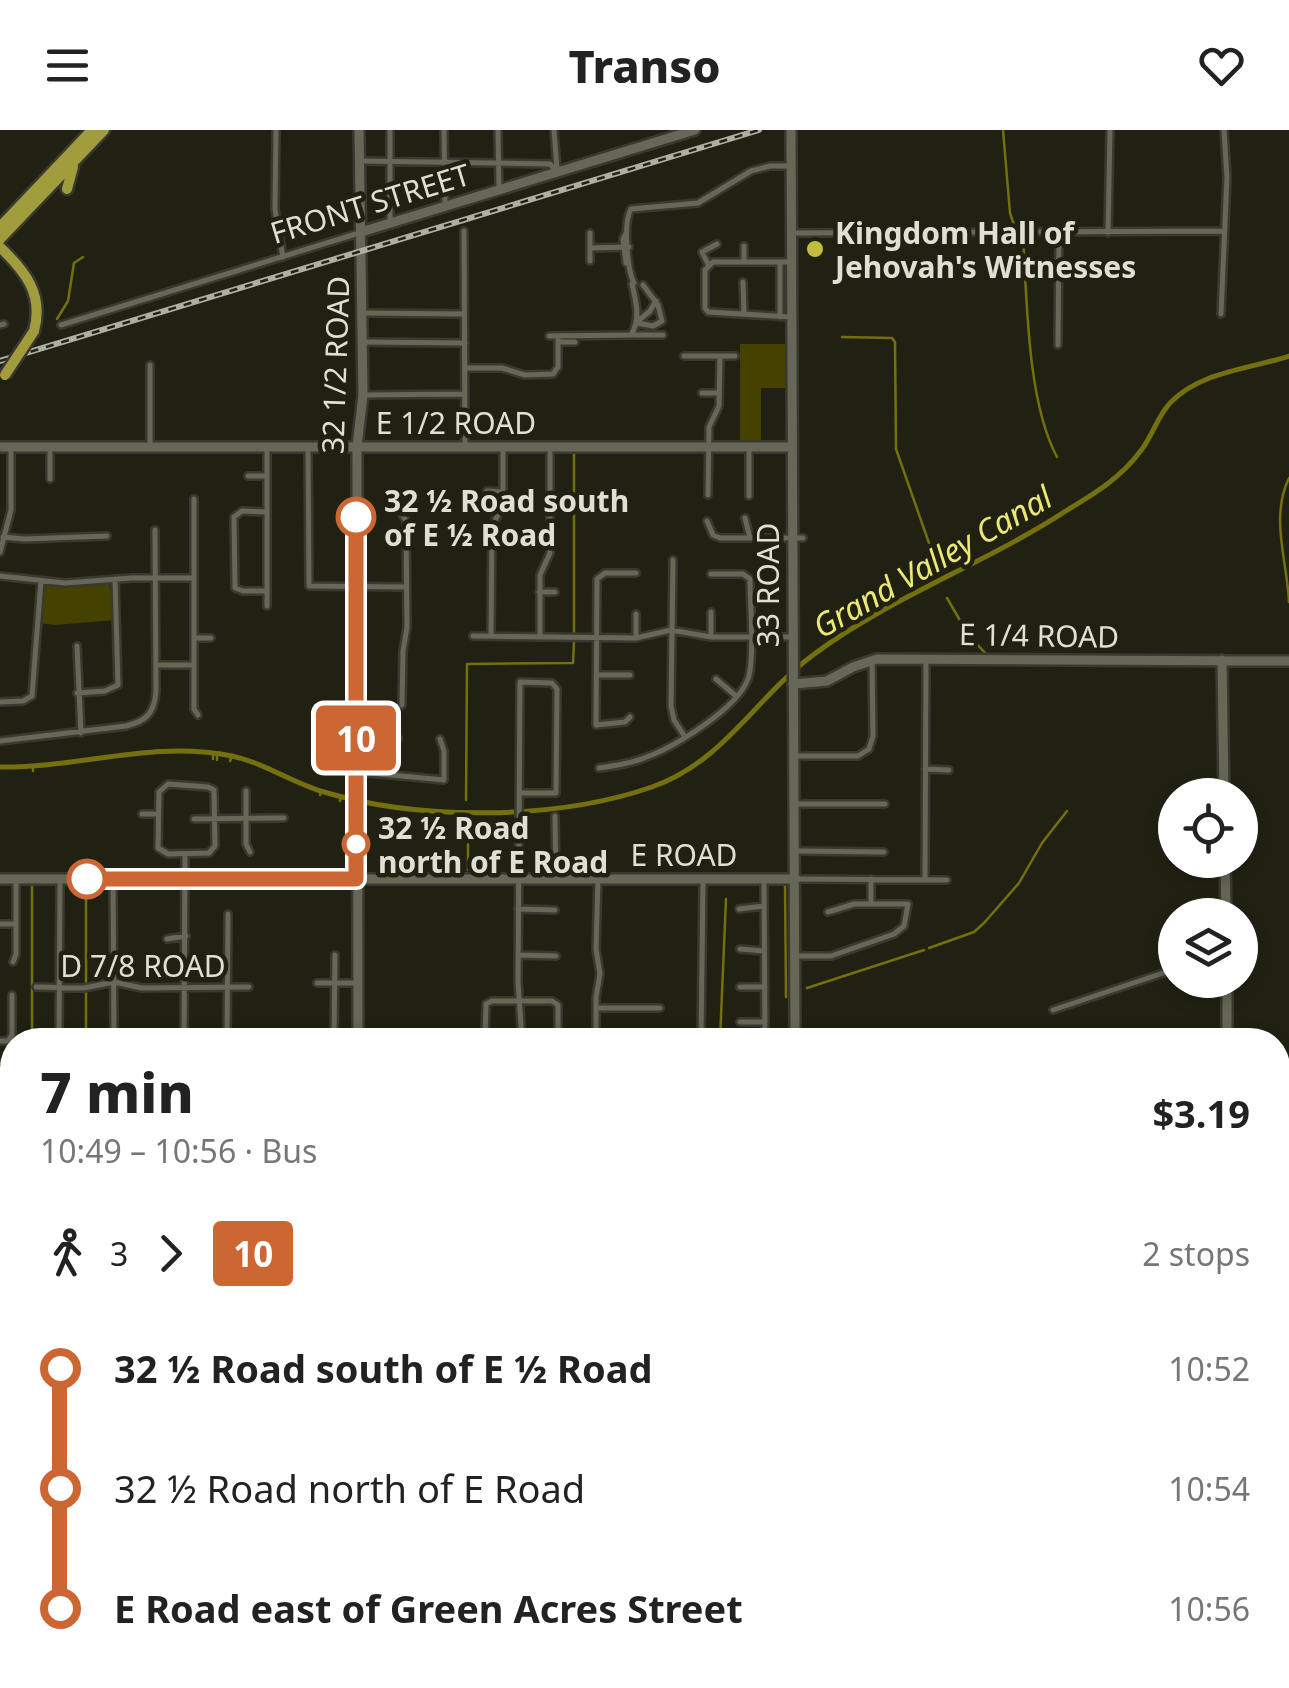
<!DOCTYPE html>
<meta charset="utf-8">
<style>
:root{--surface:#fff;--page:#f6f6f6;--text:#222;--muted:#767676}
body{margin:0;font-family:"Noto Sans",sans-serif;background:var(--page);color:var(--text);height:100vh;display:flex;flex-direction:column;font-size:38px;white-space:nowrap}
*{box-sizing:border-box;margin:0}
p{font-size:32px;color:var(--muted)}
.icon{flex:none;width:55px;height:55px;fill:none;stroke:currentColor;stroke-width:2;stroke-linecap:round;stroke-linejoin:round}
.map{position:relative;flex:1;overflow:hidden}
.drawer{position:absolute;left:0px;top:898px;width:1290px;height:662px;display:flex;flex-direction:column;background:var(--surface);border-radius:40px 40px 0 0;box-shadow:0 5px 15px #0003}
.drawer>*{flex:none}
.badge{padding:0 20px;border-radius:8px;font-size:35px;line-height:65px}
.fabs{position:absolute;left:1158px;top:648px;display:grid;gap:20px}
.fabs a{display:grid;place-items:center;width:100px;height:100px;border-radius:50%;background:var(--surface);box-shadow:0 5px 15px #0003;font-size:50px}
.map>.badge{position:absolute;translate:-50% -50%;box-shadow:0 0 0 5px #fff}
.legs{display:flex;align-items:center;gap:15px;height:110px;padding:0 40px;font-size:32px}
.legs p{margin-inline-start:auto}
.overview{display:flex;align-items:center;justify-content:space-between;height:170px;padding:0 40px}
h1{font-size:55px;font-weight:800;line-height:75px}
ul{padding:0 40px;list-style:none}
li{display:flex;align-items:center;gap:35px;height:120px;font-size:38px}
li i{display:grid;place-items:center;width:15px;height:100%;margin:0 12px;background:currentColor}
li i::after{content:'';width:25px;height:25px;margin:-12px;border:8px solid;border-radius:50%;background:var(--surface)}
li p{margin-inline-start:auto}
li:first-child i{background:linear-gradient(#0000 50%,currentColor 0)}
li:last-child i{background:linear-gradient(currentColor 50%,#0000 0)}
header{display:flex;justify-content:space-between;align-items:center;height:130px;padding:0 40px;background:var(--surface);font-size:45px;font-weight:800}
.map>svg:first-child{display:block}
.green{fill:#454200}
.water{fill:#74700f}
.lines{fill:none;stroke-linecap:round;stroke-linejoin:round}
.stream{stroke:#74700f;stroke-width:2.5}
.canal{stroke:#74700f;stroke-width:5}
.street-casing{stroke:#3a3931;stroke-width:10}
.secondary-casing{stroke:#3a3931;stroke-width:14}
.primary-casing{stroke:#3a3931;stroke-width:15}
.street{stroke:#676757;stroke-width:5}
.secondary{stroke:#676757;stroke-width:9}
.primary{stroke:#a19d3c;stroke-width:10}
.rail-casing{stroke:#aeaea4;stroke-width:6}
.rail{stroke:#212113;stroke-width:2.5;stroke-dasharray:8;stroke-linecap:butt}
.primary-bridge-casing{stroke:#3a3931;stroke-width:15;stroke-linecap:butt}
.primary-bridge{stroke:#a19d3c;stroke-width:10}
.line-1-casing{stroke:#fff;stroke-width:22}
.line-1{stroke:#c63;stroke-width:15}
.poi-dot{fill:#c2bd3f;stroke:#212113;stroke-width:4}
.stop-1-dot{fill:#fff;stroke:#c63;stroke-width:5}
.labels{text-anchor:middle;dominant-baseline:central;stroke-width:9;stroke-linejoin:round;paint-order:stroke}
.street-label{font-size:30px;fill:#dfdfd6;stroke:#212113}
.poi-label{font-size:30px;font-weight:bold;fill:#dfdfd6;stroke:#212113;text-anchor:start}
.stop-label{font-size:30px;font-weight:bold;fill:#dfdfd6;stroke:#212113;text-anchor:start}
.water-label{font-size:32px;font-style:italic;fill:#ece873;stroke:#212113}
</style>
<header><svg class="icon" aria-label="menu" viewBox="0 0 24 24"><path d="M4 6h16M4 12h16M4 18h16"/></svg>Transo<svg class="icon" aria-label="heart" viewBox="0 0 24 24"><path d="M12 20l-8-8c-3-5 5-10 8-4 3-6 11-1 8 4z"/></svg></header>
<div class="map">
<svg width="1289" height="1558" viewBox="0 0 1289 1558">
<rect width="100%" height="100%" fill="#212113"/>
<!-- green -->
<path class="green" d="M740 214H786V258H761V312H740Z
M109 453 115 490 55 495 39 493 43 454 70 456Z
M1289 1377V1519L1278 1522V1382H1284Z"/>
<!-- water -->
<path class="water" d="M1289 1519V1555L1284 1556 937 1558 965 1548H1278V1522Z
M690 1548H786V1558H690Z"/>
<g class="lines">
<!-- stream -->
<path class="stream" d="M1003 0 1010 83 1014 95 1023 100
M1023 106C1027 170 1027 271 1057 327
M57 189 68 171 74 133 83 127
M842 207 892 208 895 212 896 319 936 433
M1289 348C1270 387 1287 430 1289 472
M947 468 969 506 989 527
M574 502V321
M213 629V624
M217 630V625
M230 631 232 626
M33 636V641
M320 665 321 662
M466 670 467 534 573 533 574 512
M340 671 341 667
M468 740V703
M86 756V853
M785 756 786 867
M929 818 974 802 984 793 1019 753 1042 713 1067 681
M807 858 924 820
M86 862V910
M32 910V756
M720 910 726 769
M0 933H12
M413 1558 454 1548"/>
<!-- canal -->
<path class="canal" d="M0 637C80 638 152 610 232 626 265 633 292 653 324 662 420 691 557 690 652 657 725 631 754 569 813 525 892 466 987 433 1069 379 1095 363 1120 348 1139 323 1152 308 1157 286 1171 272 1202 241 1250 239 1289 226"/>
<defs>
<path id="street" d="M276 0 275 79 283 127
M390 0V93
M444 0 445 76
M498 0 499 59
M554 0 557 39
M360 31 550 34 557 42
M464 101 465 317
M590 103V118
M626 103 623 109 626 133
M794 103 1223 101
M1108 103 1110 0
M744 116V132
M590 131V118L629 117
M780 132V187
M791 132H713L705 140V178L708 182 791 187
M708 134 702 122 717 114
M743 152 744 183
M634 153C627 139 623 92 631 79L698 73 751 41 770 36H791
M363 183 464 184
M1221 184 1227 47 1224 0
M638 191 650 181 656 171
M637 193 653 196 662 191 658 175 643 155
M0 195 4 194
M61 195 359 103
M634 205H663
M549 206 631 205C641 189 636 172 632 154
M363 212 465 213
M558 212H575
M1058 215 1059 104
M684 226H735
M465 238H502L525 245 553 244 558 237V208
M702 263H719
M363 265 465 264
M150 316V235
M267 317V476
M308 317 309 456 406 457
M749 317V366
M50 319V349
M248 346H267
M487 361 503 362
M708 365 709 297 719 276 720 226
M194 369V579L198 585
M400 380 406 391 407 497 403 521 402 575
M267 382 242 381 234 387 235 458 243 461H267
M745 388 750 408
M707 391 713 405 720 408H803
M3 407 24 409 107 406
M491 411 550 410
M0 422 11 380V317
M673 430 671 576 674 590 685 607
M0 446 65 453 132 448H194
M539 462H555
M711 482V507
M636 484V508
M473 506 636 508 671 500 711 507H793
M491 506 492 397 503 374V317
M540 507V445L550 423V317
M194 508H211
M77 516 81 603
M157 535H194
M597 545H630
M716 549 736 566
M77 563 105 561 118 555 115 449
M0 572 23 571 32 566 41 451
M630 587 625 592 596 595 597 449 605 443H636
M0 611 126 596C147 591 154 583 156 562L155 400
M796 626H858L869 619 873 606 872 533
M599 638C614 636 629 634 644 628 673 618 737 579 748 549 755 529 750 472 750 449L743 444H711
M925 639 949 640
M359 642 444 650V621L440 609
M393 644V618L398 608
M168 654 208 657 214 660 215 716 209 723 168 724 158 718 159 662Z
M246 661V714L250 722
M519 663H556L557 559 552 553 520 552 518 852 522 910
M796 674H885
M142 684H158
M555 686 556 749
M194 689 284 688
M796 721 884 722
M113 748 114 910
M764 749 765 910
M796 749 947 750
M871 749V774
M925 750 926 529
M518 779 555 780
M739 779 764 776
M0 794H16
M167 809 186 806
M740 819 764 821
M518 825 556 826
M795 826H831L894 804 904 796 908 774H854L828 782
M13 832 16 824V750
M317 853H358
M36 857 84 858 114 852 142 858 249 857
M740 857H765
M596 878H660
M1053 880 1175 839
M740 892H765
M163 909H184
M59 910 60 749
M184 910 185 724
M227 910 228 784
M334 910 335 825
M485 910 486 874 492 871H552L558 875V910
M596 910V867L600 844 596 819 598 749
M701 910 703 750
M0 911H8L12 905V865
M0 961H12
M0 1000H12
M1278 1029H1289
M0 1044 2 1045
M1278 1083H1289
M0 1127H5
M0 1225H12
M0 1265 12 1266
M0 1312H12
M0 1354H12
M0 1425H12
M0 1508 12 1515
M22 1548V1558
M126 1548 127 1558
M276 1548 282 1558
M78 1558 81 1548
M314 1558 320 1548"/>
<path id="secondary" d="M791 0 795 910
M361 102 695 0
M0 317H791
M1222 530 1224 665
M793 554 827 551 853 537 877 529 1289 531
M1225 730 1226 785
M0 749H796
M1227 850V910
M358 910 357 316 363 265 359 0
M0 1181H12
M0 1398H12
M356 1548V1558"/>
<path id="primary" d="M67 59 73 37
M0 97 92 0
M0 109 104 0
M0 117C25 141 44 164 34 201"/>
</defs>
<!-- street casing -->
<use href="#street" class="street-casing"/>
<!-- secondary casing -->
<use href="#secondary" class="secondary-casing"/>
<!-- primary casing -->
<use href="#primary" class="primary-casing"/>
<!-- street -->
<use href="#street" class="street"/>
<!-- secondary -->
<use href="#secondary" class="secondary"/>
<!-- primary -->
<use href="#primary" class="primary"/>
<defs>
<path id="rail" d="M0 231 759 0"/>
</defs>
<!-- rail casing -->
<use href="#rail" class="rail-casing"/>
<!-- rail -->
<use href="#rail" class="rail"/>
<defs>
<path id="primary-bridge" d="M5 245 34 201"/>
</defs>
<!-- primary-bridge casing -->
<use href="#primary-bridge" class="primary-bridge-casing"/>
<!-- primary-bridge -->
<use href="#primary-bridge" class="primary-bridge"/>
</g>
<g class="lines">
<defs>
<path id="line-1" d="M87 749H356V387"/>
</defs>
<!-- line-1 casing -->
<use href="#line-1" class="line-1-casing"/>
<!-- line-1 -->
<use href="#line-1" class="line-1"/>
</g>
<!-- markers -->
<circle class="poi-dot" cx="815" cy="119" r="10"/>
<g class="stop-1-dot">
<circle cx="356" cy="387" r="18"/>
<circle cx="356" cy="714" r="12"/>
<circle cx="87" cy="749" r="18"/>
</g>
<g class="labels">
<!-- street labels -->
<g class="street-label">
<text transform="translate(370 73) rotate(-17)">FRONT STREET</text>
<text transform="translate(335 235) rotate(-88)">32 1/2 ROAD</text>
<text x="456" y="292">E 1/2 ROAD</text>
<text transform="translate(767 455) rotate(-90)">33 ROAD</text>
<text transform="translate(1039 505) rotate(1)">E 1/4 ROAD</text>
<text x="684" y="724">E ROAD</text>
<text x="143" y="835">D 7/8 ROAD</text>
</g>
<!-- poi labels -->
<g class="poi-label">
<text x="835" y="102">Kingdom Hall of<tspan x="835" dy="34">Jehovah's Witnesses</tspan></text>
</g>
<!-- stop labels -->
<g class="stop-label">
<text x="384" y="370">32 ½ Road south<tspan x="384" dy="34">of E ½ Road</tspan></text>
<text x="378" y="697">32 ½ Road<tspan x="378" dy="34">north of E Road</tspan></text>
</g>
<!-- water labels -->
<g class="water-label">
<text transform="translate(932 431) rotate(-30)">Grand Valley Canal</text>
</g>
</g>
</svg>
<div class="fabs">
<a><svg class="icon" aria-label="locate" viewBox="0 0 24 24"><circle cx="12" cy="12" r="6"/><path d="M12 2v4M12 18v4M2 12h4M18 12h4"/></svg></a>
<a><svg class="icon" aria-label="layers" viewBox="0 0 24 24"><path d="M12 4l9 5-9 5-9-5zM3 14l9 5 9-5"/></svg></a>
</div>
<b class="badge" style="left:356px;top:608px;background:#c63;color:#fff">10</b>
<section class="drawer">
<div class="overview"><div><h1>7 min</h1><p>10:49 – 10:56 · Bus</p></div><b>$3.19</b></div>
<div class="legs"><svg class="icon" aria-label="walk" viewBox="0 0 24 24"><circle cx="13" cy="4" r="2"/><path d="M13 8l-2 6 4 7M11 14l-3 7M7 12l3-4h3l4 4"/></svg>3<svg class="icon" aria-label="forward" viewBox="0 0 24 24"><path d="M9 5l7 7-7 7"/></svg><b class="badge" style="background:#c63;color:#fff">10</b><p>2 stops</p></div>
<ul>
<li><i style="color:#c63"></i><b>32 ½ Road south of E ½ Road</b><p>10:52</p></li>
<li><i style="color:#c63"></i><span>32 ½ Road north of E Road</span><p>10:54</p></li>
<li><i style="color:#c63"></i><b>E Road east of Green Acres Street</b><p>10:56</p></li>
</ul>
</section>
</div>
